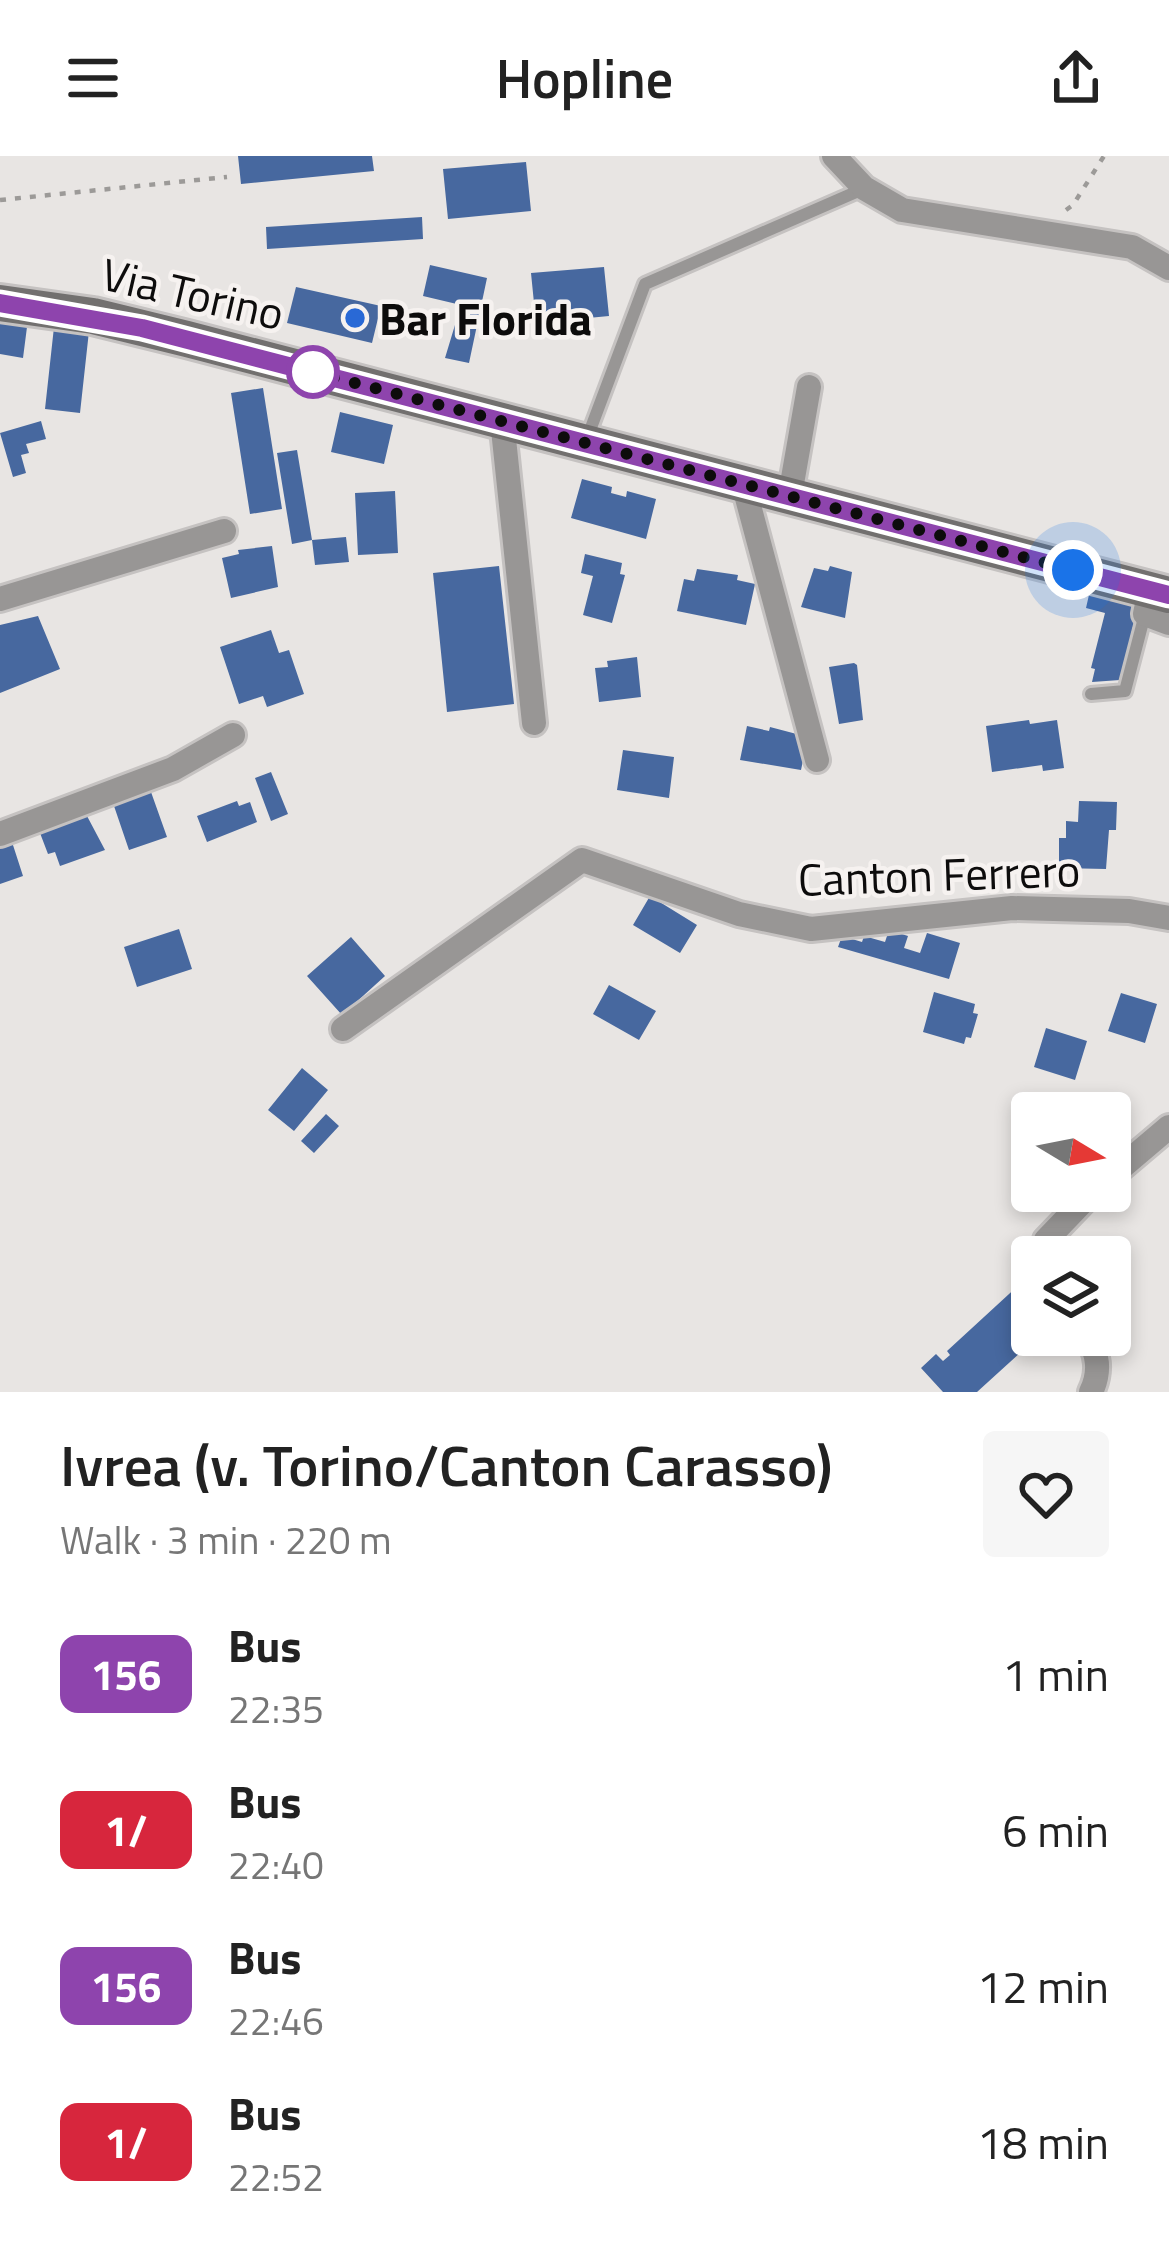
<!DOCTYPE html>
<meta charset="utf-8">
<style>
:root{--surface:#fff;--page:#f6f6f6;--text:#222;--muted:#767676}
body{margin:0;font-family:"Titillium Web",sans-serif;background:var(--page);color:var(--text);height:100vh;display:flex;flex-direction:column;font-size:45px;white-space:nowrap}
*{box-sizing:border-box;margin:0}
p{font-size:39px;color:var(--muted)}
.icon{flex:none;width:66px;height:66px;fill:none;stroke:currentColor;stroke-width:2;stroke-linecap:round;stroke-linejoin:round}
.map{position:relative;height:1236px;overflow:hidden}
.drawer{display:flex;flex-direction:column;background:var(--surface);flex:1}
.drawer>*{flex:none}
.badge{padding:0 24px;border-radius:18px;font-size:42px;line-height:78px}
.needle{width:78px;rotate:100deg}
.buttons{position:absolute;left:1011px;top:936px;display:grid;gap:24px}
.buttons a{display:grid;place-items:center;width:120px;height:120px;border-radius:12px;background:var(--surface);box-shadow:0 6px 18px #0003;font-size:60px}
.you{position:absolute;width:60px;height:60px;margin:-30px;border:9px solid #fff;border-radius:50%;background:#1a73e8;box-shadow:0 0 0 18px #1a73e833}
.map>.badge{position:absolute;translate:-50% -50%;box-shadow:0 0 0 6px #fff}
.round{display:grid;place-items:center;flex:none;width:126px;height:126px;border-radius:12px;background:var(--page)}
.head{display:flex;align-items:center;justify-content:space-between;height:204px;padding:0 60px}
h1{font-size:57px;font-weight:600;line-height:90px}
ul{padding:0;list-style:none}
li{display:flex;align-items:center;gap:36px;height:156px;padding:0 60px}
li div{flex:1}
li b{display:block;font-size:45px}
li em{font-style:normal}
li .badge{min-width:132px;font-weight:700;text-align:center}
header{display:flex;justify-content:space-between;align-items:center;height:156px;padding:0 60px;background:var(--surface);font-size:54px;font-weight:600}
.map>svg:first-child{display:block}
.building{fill:#47689f}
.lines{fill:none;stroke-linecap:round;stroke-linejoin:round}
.lane-casing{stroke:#c5c2c1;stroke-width:18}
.street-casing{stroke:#c5c2c1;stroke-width:30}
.secondary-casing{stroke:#c5c2c1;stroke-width:42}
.path{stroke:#9c9a98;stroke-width:4.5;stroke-dasharray:6 9;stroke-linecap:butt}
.lane{stroke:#989695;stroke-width:12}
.street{stroke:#989695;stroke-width:24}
.secondary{stroke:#72706f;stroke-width:36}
.line-casing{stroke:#fff;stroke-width:27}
.line{stroke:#8e44ad;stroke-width:18}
.walk{stroke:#0d0c0c;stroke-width:12;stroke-dasharray:0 21.6}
.poi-dot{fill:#2969d6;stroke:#f6f2f0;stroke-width:4.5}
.stop-dot{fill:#fff;stroke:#8e44ad;stroke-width:6}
.labels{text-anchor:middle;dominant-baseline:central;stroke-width:9;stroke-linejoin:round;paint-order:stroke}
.street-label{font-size:45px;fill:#0d0c0c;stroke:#f6f2f0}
.poi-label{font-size:45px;font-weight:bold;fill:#0d0c0c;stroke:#f6f2f0;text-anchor:start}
</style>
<header><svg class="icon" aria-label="menu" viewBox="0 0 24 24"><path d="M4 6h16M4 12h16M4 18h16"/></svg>Hopline<svg class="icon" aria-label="share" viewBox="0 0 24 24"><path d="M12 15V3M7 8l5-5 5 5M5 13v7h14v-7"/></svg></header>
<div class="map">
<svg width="1169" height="1236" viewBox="0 0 1169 1236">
<rect width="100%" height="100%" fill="#e8e5e3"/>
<!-- building -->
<path class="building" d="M238 0H372L374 15 241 28Z
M526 6 531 55 448 63 443 13Z
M422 61 423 83 267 93 266 71Z
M430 109 487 122 469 207 445 202 461 149 423 140Z
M604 111 609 160 536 167 531 117Z
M296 131 381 150 372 187 287 167Z
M0 167 27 171 23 202 0 198Z
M54 171 89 175 80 257 45 253Z
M263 232 282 353 250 358 231 237Z
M340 256 393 269 384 308 331 296Z
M41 265 46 283 26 288 29 297 21 299 26 317 13 321 0 277Z
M297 294 312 384 292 388 277 297Z
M582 323 612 331 611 337 626 341 627 335 656 343 646 383 571 362Z
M395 335 398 397 358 399 355 337Z
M346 381 349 406 315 409 312 384Z
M272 390 278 431 231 442 222 402 239 398 238 394Z
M585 398 622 407 620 418 625 419 612 467 583 459 593 420 581 417Z
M499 410 514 548 447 556 433 417Z
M830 410 852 416 845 462 801 451 814 412 828 415Z
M697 413 738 419 737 424 755 428 746 469 677 455 684 423 694 425Z
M1091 430 1140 442 1120 524 1092 526 1095 513 1091 512 1105 457 1086 452Z
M38 460 60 513 0 537V469Z
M271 474 279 497 289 494 304 538 267 551 263 540 239 548 220 491Z
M637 501 641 541 599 546 595 512 608 511 607 505Z
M854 507 857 509 863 564 839 568 829 511Z
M1029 564 1030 568 1057 564 1064 612 1043 615 1042 609 992 616 986 570Z
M747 570 769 575 770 571 808 581 801 614 740 604Z
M623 594 674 601 669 642 617 634Z
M271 616 288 658 271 665 255 622Z
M151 636 167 681 129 694 114 650Z
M237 645 239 650 250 646 257 666 207 686 197 660Z
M1079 645 1117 646 1116 674H1109L1106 713 1059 712V682H1066V665L1078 666Z
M87 660 105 694 60 710 55 696 48 698 40 677Z
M12 686 23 720 0 728V690Z
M650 740 697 769 680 797 633 769Z
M179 773 192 813 137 831 124 791Z
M889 774 908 780 904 792 920 797 927 777 960 787 949 823 838 791 842 780 862 786 864 780 885 786Z
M351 781 385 820 342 859 307 820Z
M609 829 656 855 639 884 593 858Z
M934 836 975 848 973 857 978 858 971 882 966 881 964 888 923 876Z
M1121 837 1157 848 1145 887 1108 875Z
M1046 872 1087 885 1075 924 1034 911Z
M302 912 328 934 294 975 268 954Z
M326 958 339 970 314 997 301 985Z
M1032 1117V1147L1012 1166 1031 1187 977 1236H943L921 1212 936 1198 943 1205 950 1199 947 1195Z"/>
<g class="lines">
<defs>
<path id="lane" d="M586 285 645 128 863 33
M1091 538 1125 535 1145 458"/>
<path id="street" d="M834 0 864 32 902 54 1132 91 1169 112
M502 264 534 567
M743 327 817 604
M790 339 809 231
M1150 434 1145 458 1169 467
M0 443 224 375
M0 678 173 613 233 579
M343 873 582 704 739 758 811 773 1012 752 1129 755 1169 762
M1110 1021 1169 971
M1047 1101 1046 1084 1093 1035
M1087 1179C1098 1198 1101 1215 1091 1236"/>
<path id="secondary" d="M0 147 93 160 187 183 1169 439"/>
</defs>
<!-- lane casing -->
<use href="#lane" class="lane-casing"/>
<!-- street casing -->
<use href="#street" class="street-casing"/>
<!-- secondary casing -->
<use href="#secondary" class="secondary-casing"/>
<!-- path -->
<path class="path" d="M0 44 227 21
M1066 54 1073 49 1104 0"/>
<!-- lane -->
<use href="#lane" class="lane"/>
<!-- street -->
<use href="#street" class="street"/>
<!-- secondary -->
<use href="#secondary" class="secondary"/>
</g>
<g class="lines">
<defs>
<path id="line" d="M0 147 142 172 1169 439"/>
</defs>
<!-- line casing -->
<use href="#line" class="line-casing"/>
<!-- line -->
<use href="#line" class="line"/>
<!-- walk -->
<path class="walk" d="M313 216 1073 414"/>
</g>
<!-- markers -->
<circle class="poi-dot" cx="355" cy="162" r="12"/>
<circle class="stop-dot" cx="313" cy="216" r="24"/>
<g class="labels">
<!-- street labels -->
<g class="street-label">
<text transform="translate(193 137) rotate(13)">Via Torino</text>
<text transform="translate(939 718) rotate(-2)">Canton Ferrero</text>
</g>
<!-- poi labels -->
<g class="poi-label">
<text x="379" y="162">Bar Florida</text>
</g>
</g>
</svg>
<div class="buttons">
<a><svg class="needle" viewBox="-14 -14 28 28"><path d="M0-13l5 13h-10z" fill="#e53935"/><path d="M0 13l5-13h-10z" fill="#767676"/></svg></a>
<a><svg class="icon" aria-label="layers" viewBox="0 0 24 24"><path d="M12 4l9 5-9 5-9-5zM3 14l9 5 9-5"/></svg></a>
</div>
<div class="you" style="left:1073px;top:414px"></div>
</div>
<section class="drawer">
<div class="head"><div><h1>Ivrea (v. Torino/Canton Carasso)</h1><p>Walk · 3 min · 220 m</p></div><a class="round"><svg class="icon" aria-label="heart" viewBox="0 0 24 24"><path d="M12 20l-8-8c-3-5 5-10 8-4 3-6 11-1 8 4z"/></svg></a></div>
<ul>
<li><span class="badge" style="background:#8e44ad;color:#fff">156</span><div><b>Bus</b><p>22:35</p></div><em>1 min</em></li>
<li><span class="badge" style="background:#d7263d;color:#fff">1/</span><div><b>Bus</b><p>22:40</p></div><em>6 min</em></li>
<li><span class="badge" style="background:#8e44ad;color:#fff">156</span><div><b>Bus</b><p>22:46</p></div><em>12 min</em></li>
<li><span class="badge" style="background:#d7263d;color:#fff">1/</span><div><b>Bus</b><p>22:52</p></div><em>18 min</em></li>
</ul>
</section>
